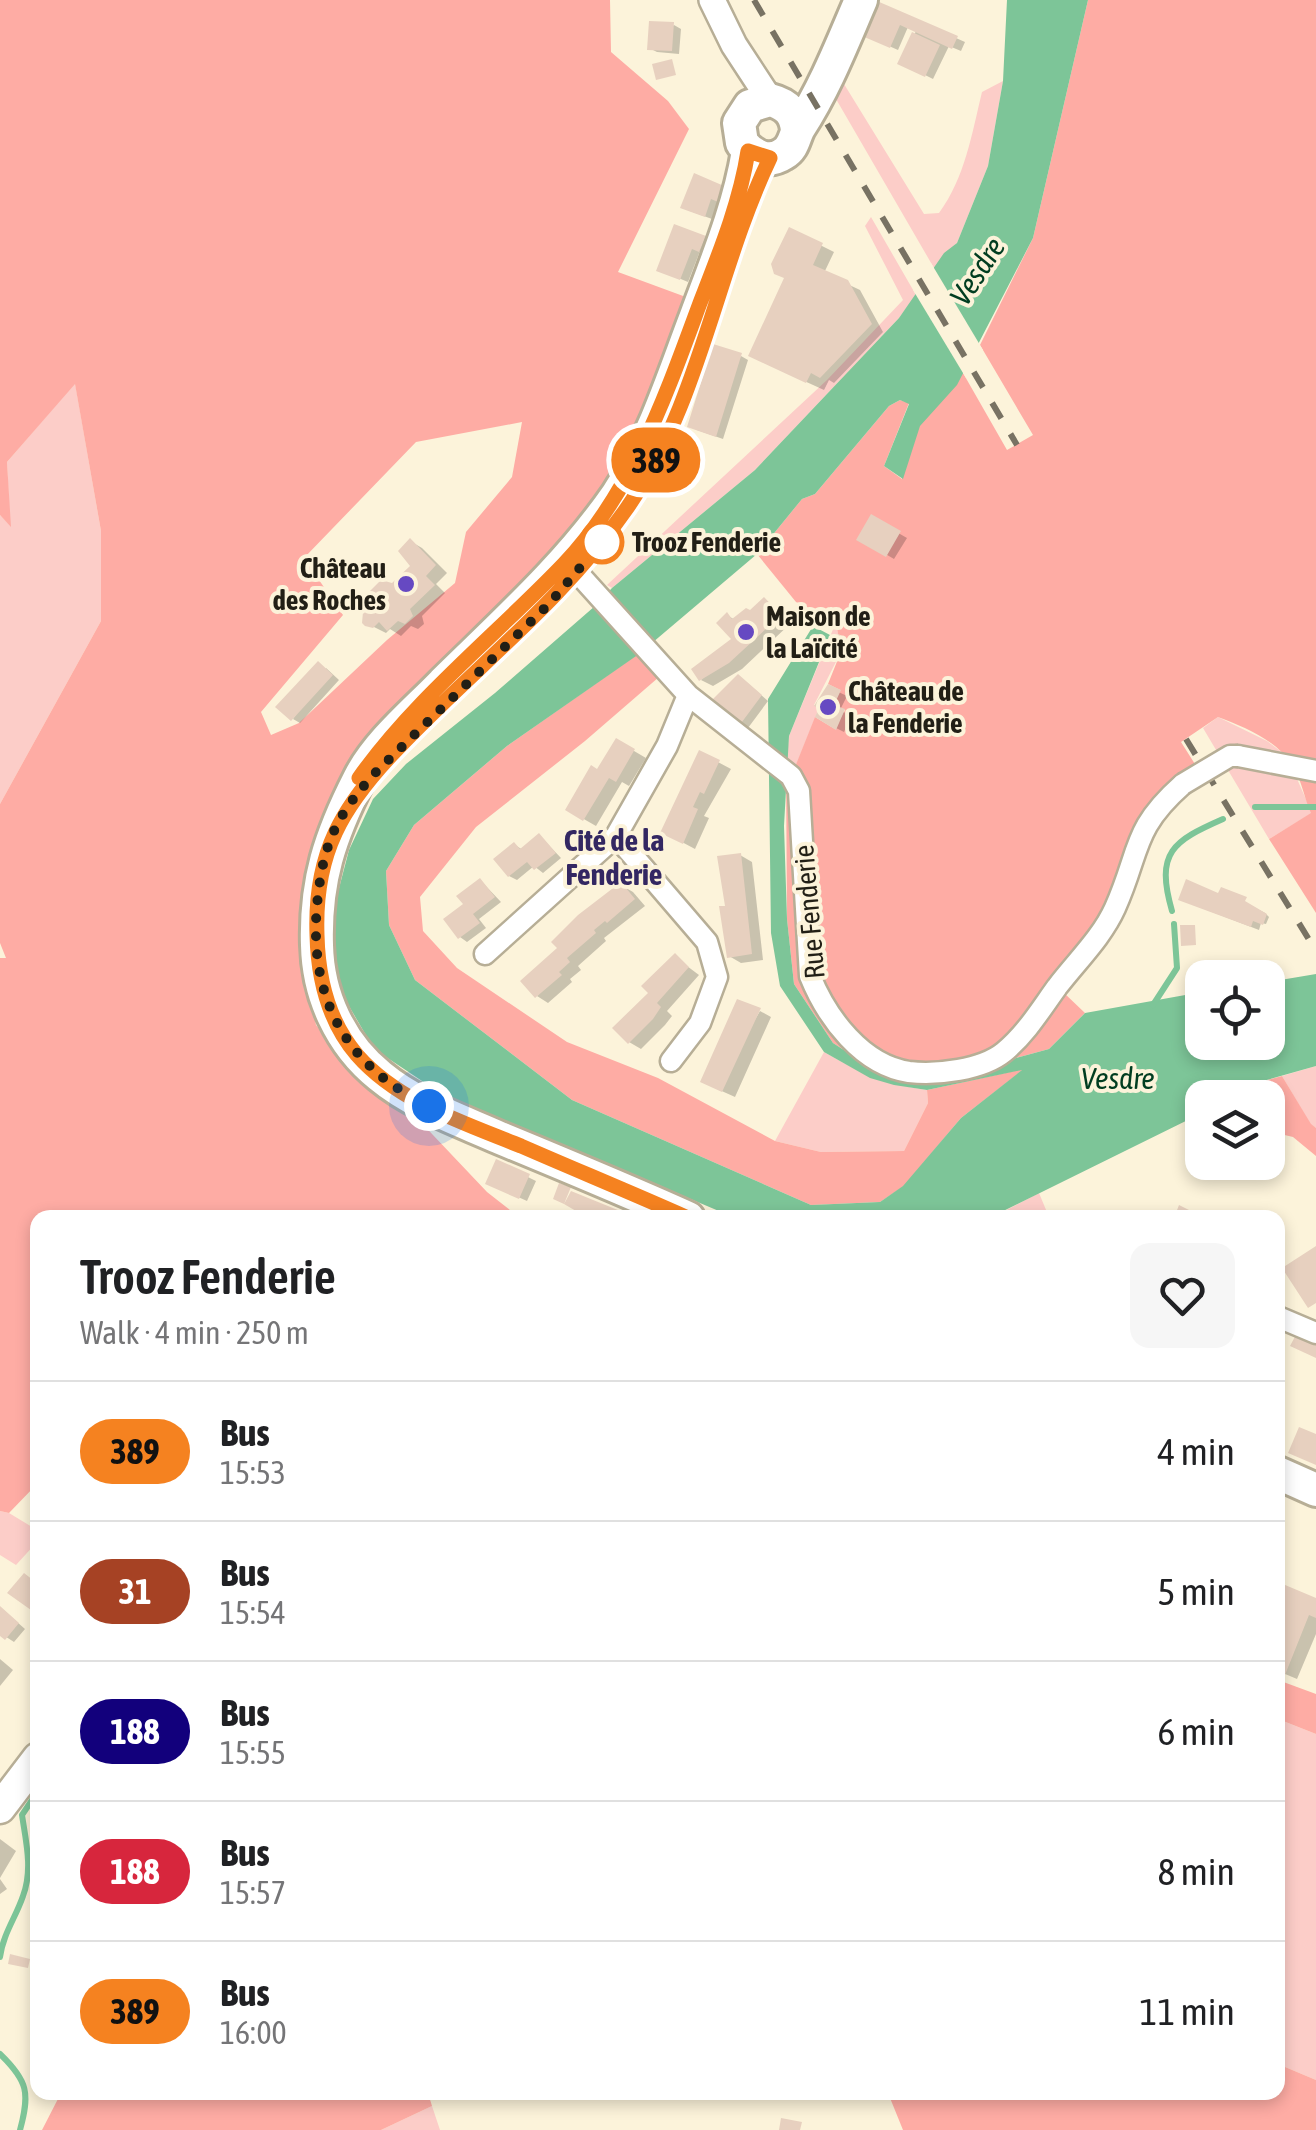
<!DOCTYPE html>
<meta charset="utf-8">
<style>
:root{--surface:#fff;--page:#f6f6f6;--text:#202124;--muted:#757577;--line:#e0e0e0}
body{margin:0;font-family:"Asap Condensed",sans-serif;background:var(--page);color:var(--text);height:100vh;display:flex;flex-direction:column;font-size:38px;white-space:nowrap}
*{box-sizing:border-box;margin:0}
p{font-size:32px;color:var(--muted)}
.icon{flex:none;width:55px;height:55px;fill:none;stroke:currentColor;stroke-width:2;stroke-linecap:round;stroke-linejoin:round}
.map{position:relative;flex:1;overflow:hidden}
.panel{position:absolute;left:30px;top:1210px;width:1255px;height:890px;display:flex;flex-direction:column;background:var(--surface);border-radius:20px;box-shadow:0 5px 15px #0003}
.panel>*{flex:none}
.badge{padding:0 20px;border-radius:32px;font-size:35px;line-height:65px}
.tools{position:absolute;left:1185px;top:960px;display:grid;gap:20px}
.tools a{display:grid;place-items:center;width:100px;height:100px;border-radius:20px;background:var(--surface);box-shadow:0 5px 15px #0003;font-size:50px}
.you{position:absolute;width:50px;height:50px;margin:-25px;border:8px solid #fff;border-radius:50%;background:#1a73e8;box-shadow:0 0 0 15px #1a73e833}
.map>.badge{position:absolute;translate:-50% -50%;box-shadow:0 0 0 5px #fff}
.round{display:grid;place-items:center;flex:none;width:105px;height:105px;border-radius:20px;background:var(--page)}
.summary{display:flex;align-items:center;justify-content:space-between;height:170px;padding:0 50px}
h1{font-size:48px;font-weight:600;line-height:75px}
ul{padding:0;list-style:none}
li{display:flex;align-items:center;gap:30px;height:140px;padding:0 50px;border-top:2px solid var(--line)}
li div{flex:1}
li b{display:block;font-size:38px}
li em{font-style:normal}
li .badge{min-width:110px;font-weight:700;text-align:center}
.map>svg:first-child{display:block}
.green{fill:#fccdc8}
.forest{fill:#feaca4;fill-rule:evenodd}
.water{fill:#7dc598}
.pier{fill:#fcf3da}
.shadow{fill:#0003}
.lines{fill:none;stroke-linecap:round;stroke-linejoin:round}
.stream{stroke:#7dc598;stroke-width:6}
.building{fill:#e7d0bf}
.minor-casing{stroke:#b7ae96;stroke-width:25}
.tertiary-casing{stroke:#b7ae96;stroke-width:30}
.secondary-casing{stroke:#b7ae96;stroke-width:35}
.primary-casing{stroke:#b7ae96;stroke-width:38}
.minor{stroke:#fff;stroke-width:20}
.tertiary{stroke:#fff;stroke-width:25}
.secondary{stroke:#fff;stroke-width:30}
.primary{stroke:#fff;stroke-width:32}
.rail{stroke:#787263;stroke-width:6;stroke-dasharray:18 18;stroke-linecap:butt}
.minor-bridge-casing{stroke:#b7ae96;stroke-width:25;stroke-linecap:butt}
.minor-bridge{stroke:#fff;stroke-width:20}
.line-casing{stroke:#fff;stroke-width:22}
.line{stroke:#f58220;stroke-width:15}
.walk{stroke:#221f16;stroke-width:10;stroke-dasharray:0 18}
.stop-dot{fill:#fff;stroke:#f58220;stroke-width:5}
.poi-dot{fill:#6649c2;stroke:#fcf3da;stroke-width:4}
.labels{text-anchor:middle;dominant-baseline:central;stroke-width:8;stroke-linejoin:round;paint-order:stroke}
.stop-label{font-size:28px;font-weight:bold;fill:#221f16;stroke:#fcf3da;text-anchor:start}
.poi-label{font-size:28px;font-weight:bold;fill:#221f16;stroke:#fcf3da;text-anchor:start}
.street-label{font-size:28px;fill:#221f16;stroke:#fcf3da}
.water-label{font-size:30px;font-style:italic;fill:#013d20;stroke:#fcf3da}
.neighbourhood-label{font-size:30px;font-weight:bold;fill:#332762;stroke:#fcf3da}
</style>
<div class="map">
<svg width="1316" height="2130" viewBox="0 0 1316 2130">
<rect width="100%" height="100%" fill="#fcf3da"/>
<!-- green -->
<path class="green" d="M1003 81 988 166 957 243 934 268 836 99 844 84 924 214 939 213C965 178 972 133 982 92Z
M871 217 916 295 899 318 755 470 612 588 607 585 827 380 903 300 865 226Z
M75 383 101 531V621L0 804V515L10 525 7 462Z
M836 622 838 634 830 648 840 654 814 705 819 708 795 768 786 766 789 736Z
M1218 717 1267 741 1287 756 1312 813 1269 839 1203 728Z
M824 1052C861 1073 884 1084 927 1090L928 1103 904 1151 821 1152 775 1141Z
M1316 1066V1128L1311 1125 1282 1076Z
M1039 1193 1049 1217 991 1218Z
M0 1511 9 1513 37 1530V1542L16 1565 0 1555Z
M1278 1719 1316 1734V2080L1278 2064Z
M432 2106 440 2130H381Z"/>
<!-- forest -->
<path class="forest" d="M0 0H610L611 52 668 101 689 129 618 272 694 300 632 447 568 550 360 756 316 834 304 943 316 1025 351 1067 415 1116 487 1192 519 1217 38 1218 37 1484 9 1513 0 1511V958H6L0 943V804L101 621V531L75 384 7 462 11 527 0 515ZM522 422 512 477 466 532 455 583 387 640 299 723 271 735 261 712 343 615 304 558 416 442Z
M1088 0H1316V913L1269 839 1311 813C1305 800 1303 787 1297 774 1284 743 1247 728 1218 717L1181 742 1205 780 1159 811 1063 992 1085 1013 1049 1049 928 1082 875 1070 833 1043 794 984 787 919 786 767H795L815 717 835 729 845 710 834 705 840 690 828 684 840 654 847 658 856 644 838 634 836 622 796 602 757 554 802 499 815 494 889 406 900 400 909 403 884 466 902 479 919 426 963 373 1007 450 1033 435 980 345 1033 238Z
M638 654 659 677 585 741 476 827 420 897 423 931 457 968 567 1042 658 1078 775 1141 821 1152 904 1151 928 1103 927 1090 1024 1069 961 1118 904 1186 880 1202 811 1205 572 1100 415 980 389 925 386 871 414 825 507 746Z
M1282 1076 1311 1124 1316 1128V1156L1293 1137 1268 1131V1098H1230L1256 1083Z
M1278 1680 1316 1694V1734L1278 1719Z
M1278 2064 1316 2080V2130H903L888 2093 1278 2092Z
M428 2093 432 2106 381 2130H42L61 2093Z"/>
<!-- water -->
<path class="water" d="M1007 0H1088L1033 238 957 385 920 426 903 479 884 466 909 404 900 400 889 406 815 494 802 499 757 554 639 654 507 746 414 825 386 871 389 925 415 980 572 1100 811 1205 880 1202 903 1186 961 1118 1022 1070 927 1090 894 1085 870 1078 824 1052 780 986 771 933 768 699 813 626 830 635 789 736 784 826 787 919 794 984 833 1043 875 1070 928 1082 1049 1049 1085 1013 1202 992V1042H1268V982L1316 974V1066L1256 1083 1230 1097 1202 1098V1113L991 1217H733L440 1093 374 1049 346 1001 332 953 337 896 349 850 373 799 406 764 495 693 595 606 612 588 755 470 899 318 944 253 957 243 988 166 1003 81Z"/>
<!-- pier -->
<path class="pier" d="M931 263 983 350 966 378 913 290Z"/>
<!-- shadow -->
<path class="shadow" d="M879 4 965 42 961 51 949 46 933 79 901 63 916 31 908 27 898 50 873 39Z
M674 25 681 29 679 54 657 52 649 48Z
M723 188 730 192 726 204 719 202 712 219 690 211Z
M790 230 834 252 824 273 860 290 883 332 834 383 829 380 824 390 767 364 786 278Z
M705 238 712 242 707 254 700 251 688 282 659 270Z
M741 356 748 360 723 439 697 430Z
M872 518 907 538 894 559 860 539Z
M410 541 422 548 447 573 436 584 445 593 422 616 424 624 418 629 411 626 401 636 390 629 386 633 364 622 393 586 414 566Z
M764 600 776 607 791 623 742 669 713 686 701 680 735 639 727 615 735 620 751 613Z
M326 668 339 680 300 723 293 719Z
M746 682 768 701 748 728 741 724Z
M828 687 847 696 840 710 851 716 844 732 832 726Z
M617 741 646 758 629 786 622 782 596 826 568 810 598 772Z
M701 753 731 769 704 816 709 818 695 849 663 832Z
M540 836 561 858 543 873 534 866 517 880 509 876 515 845 523 850Z
M740 855 752 862 763 960 741 963 729 956Z
M481 881 501 902 479 919 486 928 467 942 460 937Z
M621 885 633 892 645 906 604 938 606 941 578 966 581 970 570 979 572 982 548 1003 537 996Z
M1222 890 1265 913 1269 917 1266 924 1261 923 1259 930 1189 903 1220 896Z
M675 957 699 975 667 1011 672 1016 665 1025 641 1049 629 1042 651 993Z
M760 1011 771 1017 735 1097 715 1088Z
M497 1162 536 1181 527 1201 496 1187Z
M1278 1585 1316 1601V1634L1297 1679 1278 1671 1280 1615 1278 1614Z
M0 1607 25 1629 14 1642 0 1633Z
M0 1659 13 1670 0 1686Z
M0 1839 16 1851 0 1878Z
M0 1879 7 1889 0 1894Z"/>
<g class="lines">
<!-- stream -->
<path class="stream" d="M1255 807H1316
M1172 911C1155 852 1173 841 1223 819
M1153 1005 1177 968 1174 924
M0 1957C3 1934 16 1917 23 1896 33 1869 26 1842 22 1815L38 1791
M0 2054C28 2081 30 2093 20 2130"/>
</g>
<!-- building -->
<path class="building" d="M877 1 958 36 952 49 900 25 890 48 862 36Z
M649 21 674 22 672 51 647 50Z
M912 32 940 45 925 77 897 64Z
M672 59 676 75 656 80 652 64Z
M694 173 724 186 718 202 711 199 705 217 680 208Z
M674 224 706 236 699 252 692 249 680 280 656 271Z
M789 227 823 243 813 265 848 280 872 324 820 378 811 373 806 383 748 356 784 278 774 274 771 264Z
M713 344 742 353 716 437 687 427Z
M871 514 901 531 886 557 856 540Z
M410 538 436 565 426 576 435 585 410 609 413 616 405 624 398 621 387 631 379 622 373 628 365 626 362 623 363 612 357 604 381 580 392 583 410 566 398 551Z
M764 597 781 615 729 663 699 681 691 669 731 639 716 623 727 612 732 619 746 608 750 610Z
M838 634 856 644 847 658 830 648Z
M318 661 333 675 291 721 275 707Z
M738 674 762 695 739 726 710 702Z
M828 684 841 690 834 705 845 709 836 730 815 717 819 708 814 706Z
M616 738 635 749 616 782 609 778 583 821 565 810 591 765 597 769Z
M699 750 720 760 704 794 700 792 693 807 698 809 683 844 660 833Z
M539 833 556 853 534 870 527 862 508 877 493 859 514 842 520 849Z
M741 853 752 954 727 958 719 906H725L717 856Z
M480 878 495 897 473 914 480 923 458 939 443 919 463 904 456 896Z
M1186 879 1218 893 1221 887 1247 897 1245 901 1267 914 1263 925 1253 921 1251 927 1178 900Z
M621 882 635 899 607 923 605 921 594 930 596 933 567 958 570 962 559 972 562 975 535 998 520 981 557 948 551 942 578 915Z
M1180 925H1195L1196 945 1181 946Z
M675 953 689 967 657 1003 661 1007 653 1019 628 1044 612 1028 648 993 641 986Z
M737 999 761 1008 722 1092 700 1082Z
M496 1159 530 1174 519 1199 485 1184Z
M559 1183 571 1187 564 1204 553 1199Z
M571 1191 635 1217V1218H588L564 1204Z
M1179 1205 1205 1218H1174Z
M1316 1246V1303L1308 1308 1282 1268Z
M1298 1331 1316 1339V1358L1290 1346Z
M1299 1427 1316 1434V1465L1288 1453Z
M24 1573 38 1584V1615L7 1593Z
M1278 1582 1316 1598V1618L1309 1615 1285 1675 1278 1672Z
M0 1606 19 1623 5 1640 0 1636Z
M10 1954 30 1959 28 1968 8 1964Z
M781 2118 802 2122 800 2130H779Z"/>
<g class="lines">
<defs>
<path id="minor" d="M567 561 688 695 791 776 799 791 810 976C827 1018 862 1065 909 1072 937 1075 982 1070 1004 1052 1026 1034 1041 1009 1057 987 1077 961 1102 937 1115 908 1141 850 1131 830 1183 784
M1238 756 1316 771
M616 836 707 942 717 977 700 1023 671 1061
M485 954 616 836 667 746 688 695
M1278 1317 1316 1333"/>
<path id="tertiary" d="M712 0 734 45 770 100"/>
<path id="secondary" d="M0 1808 38 1758"/>
<path id="primary" d="M797 131C796 113 786 104 770 100L750 106 739 123 742 143C752 155 768 164 783 154 794 148 794 137 799 128 825 88 842 44 861 0
M688 1218C626 1190 563 1164 500 1138 460 1120 415 1105 380 1076 340 1044 318 995 317 945 315 881 330 836 359 779 377 743 415 712 443 683 504 623 568 566 617 495 653 441 673 376 696 316 716 262 739 207 748 151
M1278 1473 1316 1490"/>
</defs>
<!-- minor casing -->
<use href="#minor" class="minor-casing"/>
<!-- tertiary casing -->
<use href="#tertiary" class="tertiary-casing"/>
<!-- secondary casing -->
<use href="#secondary" class="secondary-casing"/>
<!-- primary casing -->
<use href="#primary" class="primary-casing"/>
<!-- minor -->
<use href="#minor" class="minor"/>
<!-- tertiary -->
<use href="#tertiary" class="tertiary"/>
<!-- secondary -->
<use href="#secondary" class="secondary"/>
<!-- primary -->
<use href="#primary" class="primary"/>
<!-- rail -->
<path class="rail" d="M754 0 1017 445
M1186 739 1316 951"/>
<defs>
<path id="minor-bridge" d="M1183 784 1230 756H1238"/>
</defs>
<!-- minor-bridge casing -->
<use href="#minor-bridge" class="minor-bridge-casing"/>
<!-- minor-bridge -->
<use href="#minor-bridge" class="minor-bridge"/>
</g>
<g class="lines">
<defs>
<path id="line" d="M359 778C416 698 496 635 564 564 633 491 666 395 700 303 719 254 740 203 748 151L770 158C716 271 700 403 627 508 562 602 476 666 398 748 342 806 314 853 317 935 318 978 328 1021 357 1055 398 1102 464 1123 521 1146 576 1170 632 1193 688 1218"/>
</defs>
<!-- line casing -->
<use href="#line" class="line-casing"/>
<!-- line -->
<use href="#line" class="line"/>
<!-- walk -->
<path class="walk" d="M429 1106C345 1066 309 998 317 905 320 876 324 849 338 823 348 804 361 789 375 773L549 604 602 542"/>
</g>
<!-- markers -->
<circle class="stop-dot" cx="602" cy="542" r="20"/>
<g class="poi-dot">
<circle cx="406" cy="584" r="10"/>
<circle cx="746" cy="632" r="10"/>
<circle cx="828" cy="707" r="10"/>
</g>
<g class="labels">
<!-- stop labels -->
<g class="stop-label">
<text x="632" y="542">Trooz Fenderie</text>
</g>
<!-- poi labels -->
<g class="poi-label">
<text x="386" y="568" text-anchor="end">Château<tspan x="386" dy="32">des Roches</tspan></text>
<text x="766" y="616">Maison de<tspan x="766" dy="32">la Laïcité</tspan></text>
<text x="848" y="691">Château de<tspan x="848" dy="32">la Fenderie</tspan></text>
</g>
<!-- street labels -->
<g class="street-label">
<text transform="translate(809 912) rotate(-95)">Rue Fenderie</text>
</g>
<!-- water labels -->
<g class="water-label">
<text transform="translate(977 271) rotate(-57)">Vesdre</text>
<text x="1118" y="1078">Vesdre</text>
</g>
<!-- neighbourhood labels -->
<g class="neighbourhood-label">
<text x="614" y="840">Cité de la<tspan x="614" dy="34">Fenderie</tspan></text>
</g>
</g>
</svg>
<div class="tools">
<a><svg class="icon" aria-label="locate" viewBox="0 0 24 24"><circle cx="12" cy="12" r="6"/><path d="M12 2v4M12 18v4M2 12h4M18 12h4"/></svg></a>
<a><svg class="icon" aria-label="layers" viewBox="0 0 24 24"><path d="M12 4l9 5-9 5-9-5zM3 14l9 5 9-5"/></svg></a>
</div>
<div class="you" style="left:429px;top:1106px"></div>
<b class="badge" style="left:656px;top:460px;background:#f58220;color:#111">389</b>
<section class="panel">
<div class="summary"><div><h1>Trooz Fenderie</h1><p>Walk · 4 min · 250 m</p></div><a class="round"><svg class="icon" aria-label="heart" viewBox="0 0 24 24"><path d="M12 20l-8-8c-3-5 5-10 8-4 3-6 11-1 8 4z"/></svg></a></div>
<ul>
<li><span class="badge" style="background:#f58220;color:#111">389</span><div><b>Bus</b><p>15:53</p></div><em>4 min</em></li>
<li><span class="badge" style="background:#a64224;color:#fff">31</span><div><b>Bus</b><p>15:54</p></div><em>5 min</em></li>
<li><span class="badge" style="background:#12007c;color:#fff">188</span><div><b>Bus</b><p>15:55</p></div><em>6 min</em></li>
<li><span class="badge" style="background:#d7263d;color:#fff">188</span><div><b>Bus</b><p>15:57</p></div><em>8 min</em></li>
<li><span class="badge" style="background:#f58220;color:#111">389</span><div><b>Bus</b><p>16:00</p></div><em>11 min</em></li>
</ul>
</section>
</div>
